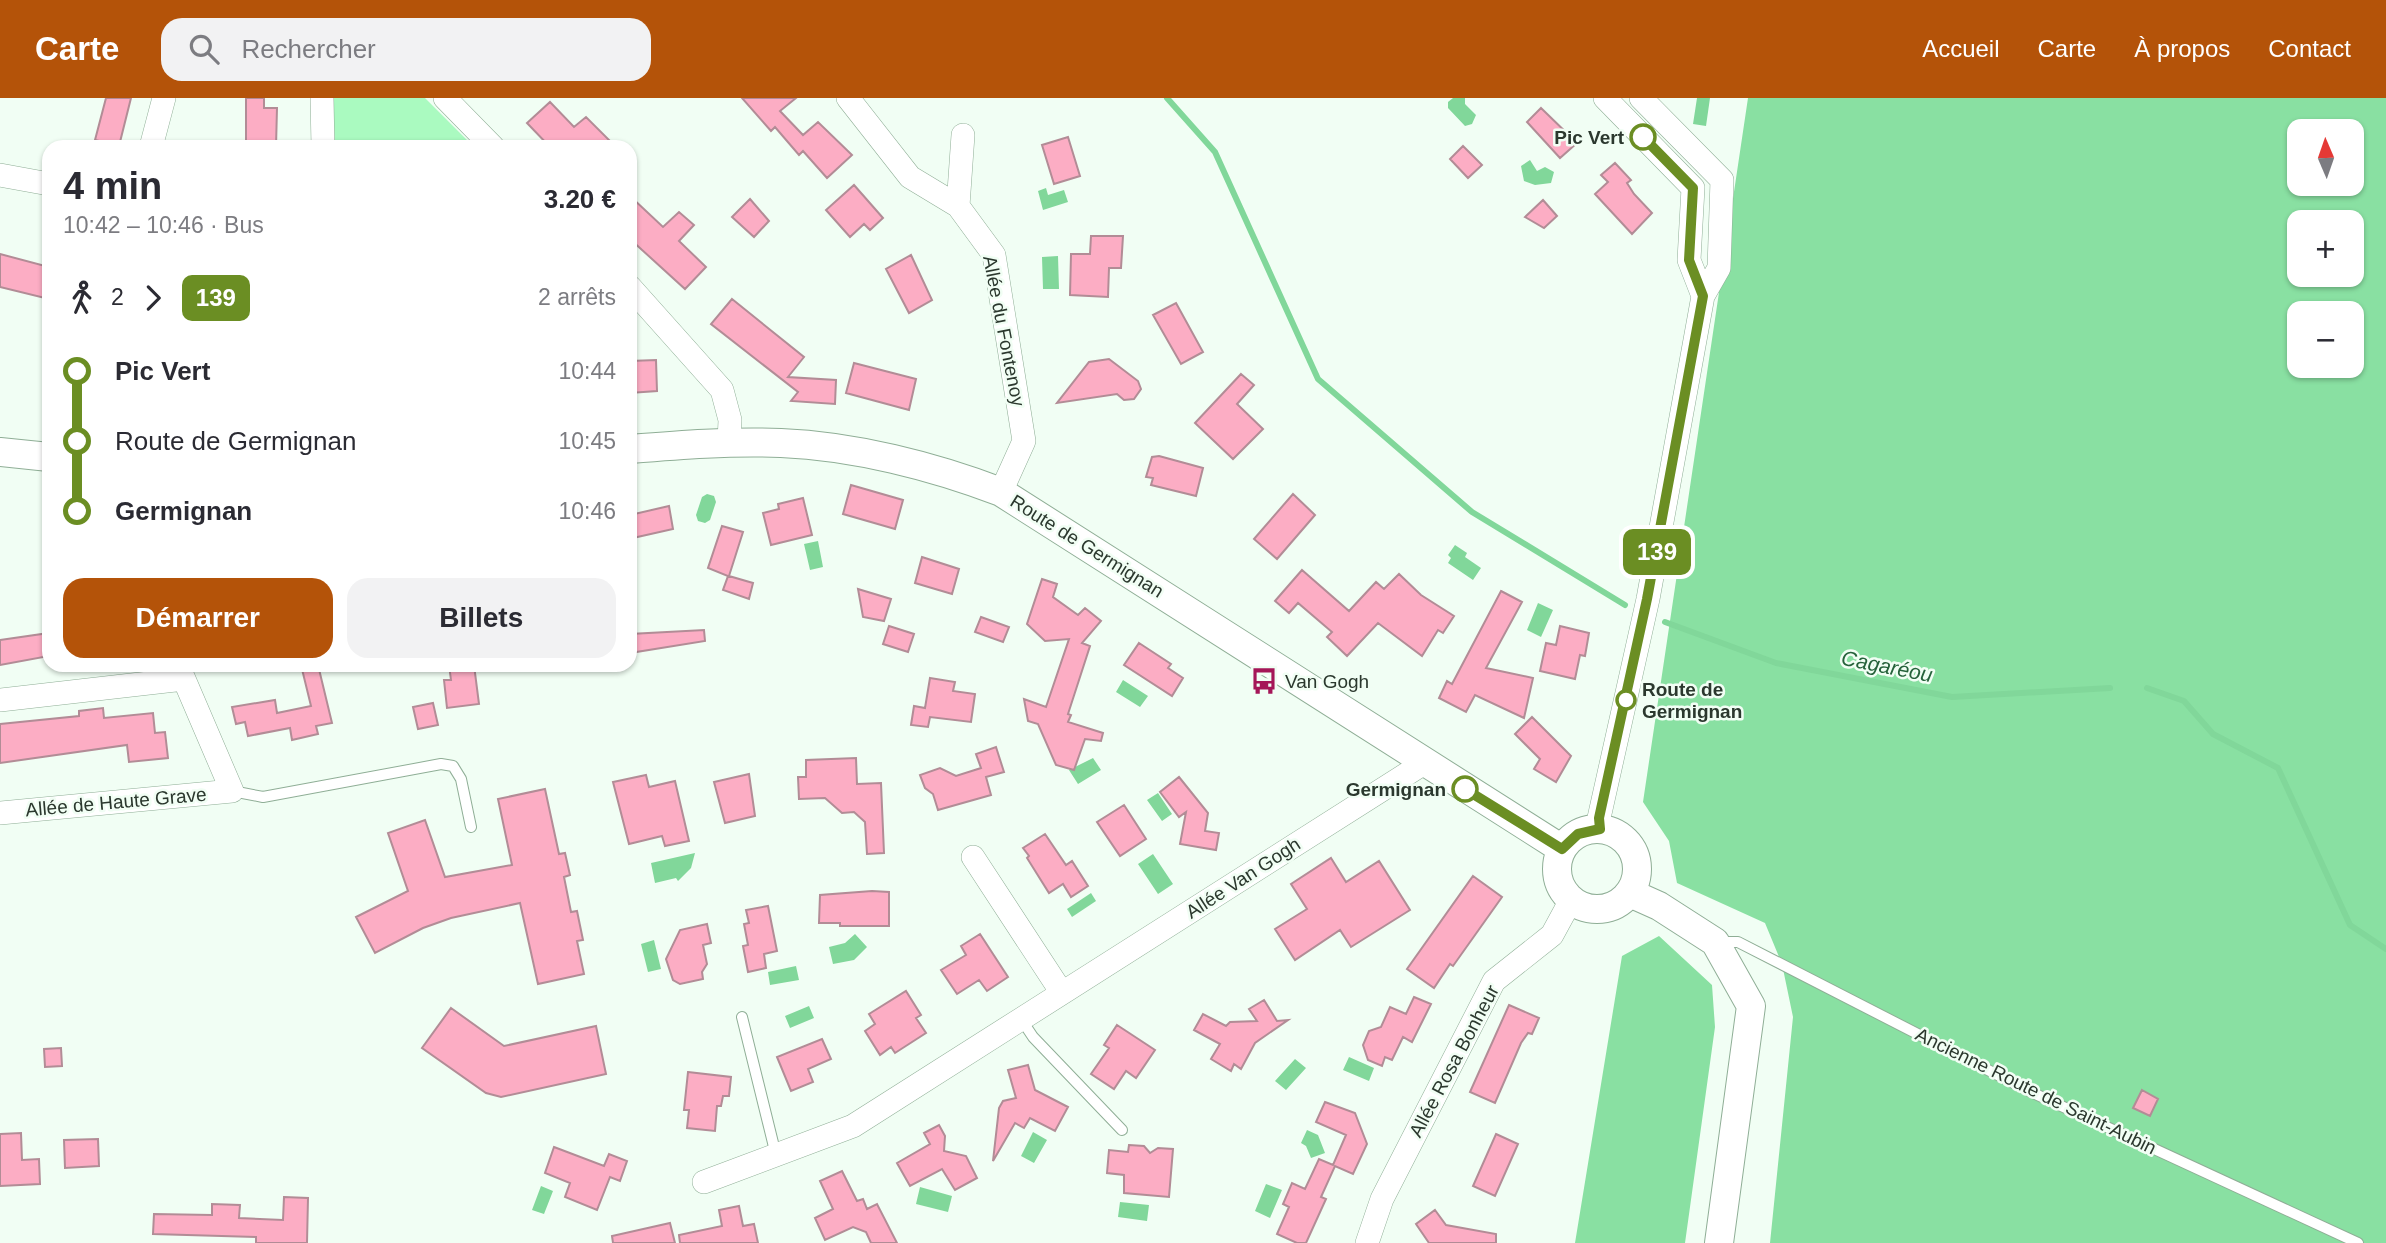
<!DOCTYPE html>
<html lang="fr">
<meta charset="utf-8">
<style>
:root{--surface:#fff;--page:#f2f2f3;--text:#2b2b33;--muted:#7c7c81;--accent:#b45309}
body{margin:0;font-family:Arial,sans-serif;background:var(--page);color:var(--text);height:100vh;display:flex;flex-direction:column;font-size:26px;white-space:nowrap}
*{box-sizing:border-box;margin:0}
p{font-size:23px;color:var(--muted)}
.icon{flex:none;width:38px;height:38px;fill:none;stroke:currentColor;stroke-width:2;stroke-linecap:round;stroke-linejoin:round}
.map{position:relative;flex:1;overflow:hidden}
.side{position:absolute;left:42px;top:42px;width:595px;height:532px;display:flex;flex-direction:column;background:var(--surface);border-radius:21px;box-shadow:0 2px 5px #0004}
.side>*{flex:none}
.badge{padding:0 14px;border-radius:10px;font-size:24px;line-height:46px}
.needle{width:46px;rotate:358deg}
.buttons{position:absolute;left:2287px;top:21px;display:grid;gap:14px}
.buttons a{display:grid;place-items:center;width:77px;height:77px;border-radius:14px;background:var(--surface);box-shadow:0 2px 5px #0004;font-size:35px}
.map>.badge{position:absolute;translate:-50% -50%;box-shadow:0 0 0 4px #fff}
.legs{display:flex;align-items:center;gap:10px;height:77px;padding:0 21px;font-size:23px}
.legs p{margin-inline-start:auto}
.head{display:flex;align-items:center;justify-content:space-between;height:119px;padding:0 21px}
h1{font-size:38px;font-weight:800;line-height:52px}
.primary-button{display:flex;gap:14px;margin-top:auto;padding:14px 21px}
.primary-button a{flex:1;height:80px;border-radius:21px;background:var(--accent);color:#fff;font-size:28px;font-weight:800;line-height:80px;text-align:center}
.primary-button a+a{background:var(--page);color:var(--text)}
ul{padding:0 21px;list-style:none}
li{display:flex;align-items:center;gap:24px;height:70px;font-size:26px}
li i{display:grid;place-items:center;width:10px;height:100%;margin:0 9px;background:currentColor}
li i::after{content:'';width:18px;height:18px;margin:-9px;border:5px solid;border-radius:50%;background:var(--surface)}
li p{margin-inline-start:auto}
li:first-child i{background:linear-gradient(#0000 50%,currentColor 0)}
li:last-child i{background:linear-gradient(currentColor 50%,#0000 0)}
header{display:flex;align-items:center;gap:42px;box-sizing:border-box;height:98px;padding:0 35px;background:var(--accent);color:#fff}
header strong{font-size:33px}
nav{display:flex;gap:38px;margin-inline-start:auto;font-size:24px}
.search{width:490px;height:63px;background:var(--page);display:flex;align-items:center;gap:18px;box-sizing:border-box;padding:0 24px;border-radius:21px;color:var(--muted);font-size:26px}
.map>svg:first-child{display:block}
.green{fill:#aafac0}
.forest{fill:#89e0a2;fill-rule:evenodd}
.water{fill:#81d79a}
.lines{fill:none;stroke-linecap:round;stroke-linejoin:round}
.stream{stroke:#81d79a;stroke-width:6}
.building{fill:#fcadc4;stroke:#b28c96;stroke-width:2}
.service-casing{stroke:#8fae96;stroke-width:12}
.minor-casing{stroke:#8fae96;stroke-width:24}
.tertiary-casing{stroke:#8fae96;stroke-width:30}
.service{stroke:#fff;stroke-width:10}
.minor{stroke:#fff;stroke-width:23}
.tertiary{stroke:#fff;stroke-width:28}
.line-1-casing{stroke:#fff;stroke-width:16}
.line-1{stroke:#6b8e23;stroke-width:10}
.stop-1-dot{fill:#fff;stroke:#6b8e23;stroke-width:3.5}
.labels{text-anchor:middle;dominant-baseline:central;stroke-width:5;stroke-linejoin:round;paint-order:stroke}
.stop-label{font-size:19px;font-weight:bold;fill:#2b382e;stroke:#f1fef4;text-anchor:end}
.street-label{font-size:19px;fill:#2b382e;stroke:#f1fef4}
.poi-label{font-size:19px;fill:#2b382e;stroke:#f1fef4;text-anchor:start}
.water-label{font-size:21px;font-style:italic;fill:#26633b;stroke:#f1fef4}
</style>
<header>
<strong>Carte</strong>
<div class="search"><svg class="icon" aria-label="search" viewBox="0 0 24 24"><circle cx="10" cy="10" r="6"/><path d="M15 15l6 6"/></svg>Rechercher</div>
<nav><a>Accueil</a><a>Carte</a><a>À propos</a><a>Contact</a></nav>
</header>
<div class="map">
<svg width="2386" height="1145" viewBox="0 0 2386 1145">
<rect width="100%" height="100%" fill="#f1fef4"/>
<!-- green -->
<path class="green" d="M331 0H425L474 49H332Z"/>
<!-- forest -->
<path class="forest" d="M1748 0H2386V1145H1770L1793 919 1782 866 1765 825 1677 785 1669 743 1643 704ZM2300 33H2352V86H2300ZM2300 124H2352V177H2300ZM2300 215H2352V268H2300Z
M1659 838 1712 887 1715 929 1685 1145H1575L1622 858Z"/>
<!-- water -->
<path class="water" d="M1453 0H1465V6L1476 17 1472 26 1465 28 1448 10V4Z
M1697 0H1710L1706 28 1693 26Z
M1530 62 1537 73 1545 69 1554 74 1551 85 1535 87 1524 83 1521 68Z
M1046 90 1048 97 1064 92 1068 104 1043 112 1038 93Z
M1058 158 1059 191H1043L1042 159Z
M707 396 714 398 716 404 710 422 705 425 698 423 696 417 702 399Z
M818 443 823 469 810 472 804 446Z
M1455 447 1467 455 1465 459 1481 470 1473 482 1448 465 1451 460 1448 457Z
M1538 505 1553 512 1541 539 1527 532Z
M1123 582 1148 598 1140 609 1116 594Z
M1093 660 1101 672 1078 686 1069 672Z
M1158 695 1172 716 1162 723 1147 702Z
M695 755 691 770 678 783 676 780 655 785 651 765Z
M1153 756 1173 786 1158 796 1138 766Z
M1091 795 1096 803 1072 819 1067 811Z
M855 836 867 849 854 862 833 866 829 849 845 845Z
M654 842 661 871 648 874 641 846Z
M796 868 799 882 770 887 768 874Z
M809 908 814 920 790 930 785 918Z
M1349 959 1374 970 1369 983 1343 972Z
M1295 961 1306 970 1286 992 1275 983Z
M1307 1032 1318 1037 1325 1055 1311 1060 1306 1048 1301 1045Z
M1033 1034 1047 1042 1034 1065 1021 1058Z
M1266 1086 1282 1092 1270 1120 1255 1113Z
M541 1088 553 1093 544 1116 532 1112Z
M920 1089 952 1098 948 1114 916 1106Z
M1120 1104 1149 1107 1147 1123 1118 1119Z"/>
<g class="lines">
<!-- stream -->
<path class="stream" d="M1167 0 1215 54 1318 281 1472 414 1625 507
M1665 524 1776 565 1952 599 2110 590
M2147 590 2184 603 2213 636 2278 670 2350 827 2386 851"/>
</g>
<!-- building -->
<path class="building" d="M106 0H131L119 48 95 42Z
M246 0H264V10H277L276 49H246Z
M742 0H796L780 13 803 37 818 24 852 57 827 80 803 53 799 57 775 29 771 33Z
M550 4 574 29 586 19 616 49H550L527 25Z
M1541 10 1577 45 1560 60 1527 24Z
M1068 39 1080 78 1054 86 1042 47Z
M1463 48 1482 67 1468 80 1450 61Z
M1615 65 1631 82 1627 85 1634 96 1652 115 1632 136 1595 96 1608 84 1601 77Z
M854 87 883 120 870 132 864 126 850 139 826 112Z
M630 98 663 129 679 114 694 127 679 143 706 169 685 191 630 141Z
M750 101 769 123 754 139 732 119Z
M1543 102 1557 118 1544 130 1525 119Z
M1091 138H1123L1121 170H1109L1108 199 1070 197 1071 156H1090Z
M0 156 49 169V201L0 189Z
M911 157 932 202 909 215 886 171Z
M732 201 804 259 788 279 836 282 835 306 791 303 798 294 711 226Z
M1176 205 1203 254 1181 266 1153 217Z
M1109 261 1138 283 1141 291 1134 301 1124 302 1117 296 1057 305 1089 264Z
M656 262 657 293 630 295V263Z
M854 265 916 281 909 312 846 295Z
M1241 276 1254 287 1237 306 1263 331 1233 361 1195 325Z
M1159 358 1203 370 1196 398 1151 387 1153 380 1146 379 1152 359Z
M851 387 903 402 895 431 843 416Z
M1293 396 1315 417 1277 461 1254 441Z
M803 400 812 437 771 447 763 415 779 411 778 406Z
M669 408 673 431 633 440 630 417Z
M722 428 743 434 729 478 753 485 749 501 723 492 728 478 708 470Z
M922 459 959 471 952 496 915 485Z
M1302 472 1349 513 1376 484 1384 491 1399 476 1421 497 1454 518 1443 535 1438 532 1422 558 1378 525 1347 558 1327 539 1332 534 1298 505 1289 515 1275 503Z
M1042 481 1057 486 1053 499 1078 517 1085 510 1101 523 1082 545 1090 548 1068 616 1071 617 1068 624 1103 635 1101 643 1085 641 1074 672 1056 667 1038 626 1028 623 1024 601 1046 609 1069 541 1045 543 1027 526Z
M858 491 891 501 884 523 863 519Z
M1501 493 1522 504 1486 570 1533 580 1524 620 1475 597 1466 614 1439 600 1447 583 1452 586Z
M981 519 1009 529 1003 544 975 534Z
M889 528 914 536 908 554 883 546Z
M1560 528 1589 535 1585 558 1580 557 1575 581 1540 573 1546 545 1556 547Z
M704 532 705 543 630 555V536Z
M49 535V558L0 567V542Z
M1139 545 1171 566 1168 570 1183 580 1172 598 1124 567Z
M301 567H318L332 625 316 628 318 636 292 642 290 630 248 638 245 624 236 626 232 609 275 602 277 615 311 608Z
M449 567H474L479 606 447 610 444 582H451Z
M930 580 955 584 953 593 975 596 971 624 930 619 928 629 911 627 914 608 925 610Z
M433 605 438 627 418 631 413 609Z
M103 610 104 620 153 615 155 635 165 634 168 660 129 664 127 647 0 665V626L79 618V613Z
M1532 619 1571 658 1556 684 1534 671 1540 661 1515 636Z
M996 649 1004 674 986 679 991 697 938 712 933 696 925 690 920 677 940 670 956 678 981 670 976 656Z
M856 660 857 686 881 685 884 755 867 756 865 724 854 714 842 715 825 700 799 701 798 679H806V662Z
M749 676 755 718 725 725 714 684Z
M646 677 649 689 675 683 689 743 665 748 662 738 629 746 613 684Z
M1179 679 1208 715 1205 733 1219 735 1216 752 1180 746 1186 714 1179 719 1160 694Z
M545 691 559 756 565 755 570 777 564 779 571 814 577 813 583 842 577 843 584 876 538 886 520 805 451 820 423 830 375 855 356 819 408 793 388 735 425 722 445 779 512 767 498 701Z
M1124 707 1146 741 1120 758 1097 724Z
M1045 736 1066 767 1072 763 1088 788 1071 799 1063 786 1049 795 1027 760 1029 758 1023 750Z
M1331 760 1346 784 1379 763 1410 812 1351 849 1340 832 1295 862 1275 831 1307 811 1291 786Z
M1473 778 1502 799 1453 868 1450 866 1434 890 1407 871Z
M872 793 889 794V828H840V825H819L820 797Z
M768 808 777 853 764 856 766 870 748 874 743 848 748 847 744 826 749 825 746 812Z
M707 826 711 845 703 847 707 866 702 874 703 881 680 886 673 882 666 861 680 832Z
M980 836 1008 879 987 893 979 882 957 896 941 872 966 857 961 848Z
M906 893 921 917 916 920 926 935 895 955 891 949 880 957 865 933 875 926 869 916Z
M1414 899 1431 906 1412 944 1403 939 1392 962 1385 959 1382 968 1368 962 1363 947 1369 933 1381 929 1390 909 1406 916Z
M1264 902 1277 923 1288 922 1255 945 1241 971 1234 966 1231 973 1211 961 1220 946 1194 932 1203 916 1226 928 1230 924 1257 923 1249 911Z
M1509 907 1539 920 1532 936 1528 935 1521 945 1495 1005 1470 994Z
M451 910 504 948 596 928 606 976 501 999 486 995 422 950Z
M1117 927 1155 952 1136 980 1126 973 1114 991 1091 976 1109 950 1104 947Z
M822 941 831 961 808 971 813 984 791 993 777 959Z
M61 950 62 968 45 969 44 951Z
M1028 967 1035 992 1068 1009 1055 1033 1030 1020 1024 1030 1015 1025 993 1063 999 1010 1003 1003 1016 1000 1008 972Z
M688 974 731 979 729 998H723L721 1008H717L715 1033 687 1030 689 1012H684Z
M2142 992 2158 1001 2150 1018 2133 1010Z
M1325 1004 1355 1015 1367 1046 1353 1076 1335 1068 1321 1099 1326 1101 1306 1145H1297L1277 1136 1289 1109 1283 1106 1292 1085 1305 1091 1319 1061 1333 1067 1346 1037 1316 1024Z
M939 1027 945 1038 944 1053 966 1058 977 1080 955 1092 942 1071 910 1088 897 1065 930 1046 924 1035Z
M21 1035 22 1062 39 1061 40 1086 0 1088V1036Z
M1496 1036 1518 1046 1495 1098 1473 1088Z
M98 1041 99 1068 65 1070 64 1042Z
M1129 1047 1144 1048 1150 1055 1158 1050 1173 1051 1169 1099 1124 1095V1077L1107 1075 1109 1052 1128 1054Z
M554 1049 604 1068 609 1056 627 1063 620 1083 610 1079 597 1112 565 1099 570 1085 545 1075Z
M842 1073 857 1103 863 1101 867 1111 877 1106 897 1145H871L866 1134 853 1129 825 1142 815 1120 833 1111 820 1083Z
M284 1099 308 1100 307 1145H256V1139L153 1136 154 1116 212 1117V1106L240 1107 239 1120 283 1122Z
M739 1108 743 1128 754 1126 758 1145H680L679 1137 722 1128 719 1112Z
M1435 1112 1446 1127 1496 1136V1145H1429L1416 1126Z
M670 1125 675 1145H613L612 1138Z"/>
<g class="lines">
<defs>
<path id="service" d="M232 693 263 699 441 666 453 668 461 681 471 729
M1718 844H1738L2029 993 2358 1145
M742 919 776 1057
M1021 921 1033 939 1122 1032"/>
<path id="minor" d="M322 0 323 49
M445 0 493 49
M848 0 910 79 958 108 994 157 1024 343 1001 394
M1605 0 1693 90 1689 162 1703 198
M151 49 164 0
M0 77 49 86
M958 108 963 37
M630 189 722 292 730 322 729 344
M0 602 184 581
M0 715 232 693 178 567
M1600 731 1599 720 1648 501 1703 198 1719 170 1722 82 1641 0
M973 759 1062 895
M704 1084 853 1028 1424 665
M1367 1145 1382 1101 1494 883 1552 837 1571 802"/>
<path id="tertiary" d="M630 351C680 347 730 343 781 345 854 348 933 368 1001 394L1562 751
M0 354 49 359
M1557 771a40 40 0 1 1 80 0a40 40 0 1 1-80 0Z
M1630 795 1659 808 1715 844 1751 908 1719 1145"/>
</defs>
<!-- service casing -->
<use href="#service" class="service-casing"/>
<!-- minor casing -->
<use href="#minor" class="minor-casing"/>
<!-- tertiary casing -->
<use href="#tertiary" class="tertiary-casing"/>
<!-- service -->
<use href="#service" class="service"/>
<!-- minor -->
<use href="#minor" class="minor"/>
<!-- tertiary -->
<use href="#tertiary" class="tertiary"/>
</g>
<g class="lines">
<defs>
<path id="line-1" d="M1465 691 1562 751 1578 736 1600 731 1599 720 1647 501 1703 198 1689 162 1693 90 1643 39"/>
</defs>
<!-- line-1 casing -->
<use href="#line-1" class="line-1-casing"/>
<!-- line-1 -->
<use href="#line-1" class="line-1"/>
</g>
<!-- icons -->
<defs>
<symbol id="bus-bare" viewBox="-9 -9 18 18"><path d="M-5-6H5V4H4V6H2V4H-2V6H-4V4H-5ZM-3.5-4V0h7V-4ZM-3.5 1.2v1.5H-2V1.2ZM2 1.2v1.5H3.5V1.2Z" fill="#a51658" stroke="#f1fef4" stroke-width="2.5" paint-order="stroke"/></symbol>
</defs>
<g fill-rule="evenodd">
<use href="#bus-bare" x="1245" y="564" width="38" height="38"/>
</g>
<!-- markers -->
<g class="stop-1-dot">
<circle cx="1643" cy="39" r="12"/>
<circle cx="1626" cy="602" r="9"/>
<circle cx="1465" cy="691" r="12"/>
</g>
<g class="labels">
<!-- stop labels -->
<g class="stop-label">
<text x="1624" y="39">Pic Vert</text>
<text x="1642" y="591" text-anchor="start">Route de<tspan x="1642" dy="22">Germignan</tspan></text>
<text x="1446" y="691">Germignan</text>
</g>
<!-- street labels -->
<g class="street-label">
<text transform="translate(1004 233) rotate(79)">Allée du Fontenoy</text>
<text transform="translate(1087 448) rotate(32)">Route de Germignan</text>
<text transform="translate(116 704) rotate(-5)">Allée de Haute Grave</text>
<text transform="translate(1243 780) rotate(-33)">Allée Van Gogh</text>
<text transform="translate(1454 963) rotate(-62)">Allée Rosa Bonheur</text>
<text transform="translate(2036 993) rotate(26)">Ancienne Route de Saint-Aubin</text>
</g>
<!-- poi labels -->
<g class="poi-label">
<text x="1285" y="583">Van Gogh</text>
</g>
<!-- water labels -->
<g class="water-label">
<text transform="translate(1887 568) rotate(11)">Cagaréou</text>
</g>
</g>
</svg>
<div class="buttons">
<a><svg class="needle" viewBox="-14 -14 28 28"><path d="M0-13l5 13h-10z" fill="#e53935"/><path d="M0 13l5-13h-10z" fill="#7c7c81"/></svg></a>
<a>+</a>
<a>−</a>
</div>
<b class="badge" style="left:1657px;top:454px;background:#6b8e23;color:#fff">139</b>
<section class="side">
<div class="head"><div><h1>4 min</h1><p>10:42 – 10:46 · Bus</p></div><b>3.20 €</b></div>
<div class="legs"><svg class="icon" aria-label="walk" viewBox="0 0 24 24"><circle cx="13" cy="4" r="2"/><path d="M13 8l-2 6 4 7M11 14l-3 7M7 12l3-4h3l4 4"/></svg>2<svg class="icon" aria-label="forward" viewBox="0 0 24 24"><path d="M9 5l7 7-7 7"/></svg><b class="badge" style="background:#6b8e23;color:#fff">139</b><p>2 arrêts</p></div>
<ul>
<li><i style="color:#6b8e23"></i><b>Pic Vert</b><p>10:44</p></li>
<li><i style="color:#6b8e23"></i><span>Route de Germignan</span><p>10:45</p></li>
<li><i style="color:#6b8e23"></i><b>Germignan</b><p>10:46</p></li>
</ul>
<div class="primary-button"><a>Démarrer</a><a>Billets</a></div>
</section>
</div>
